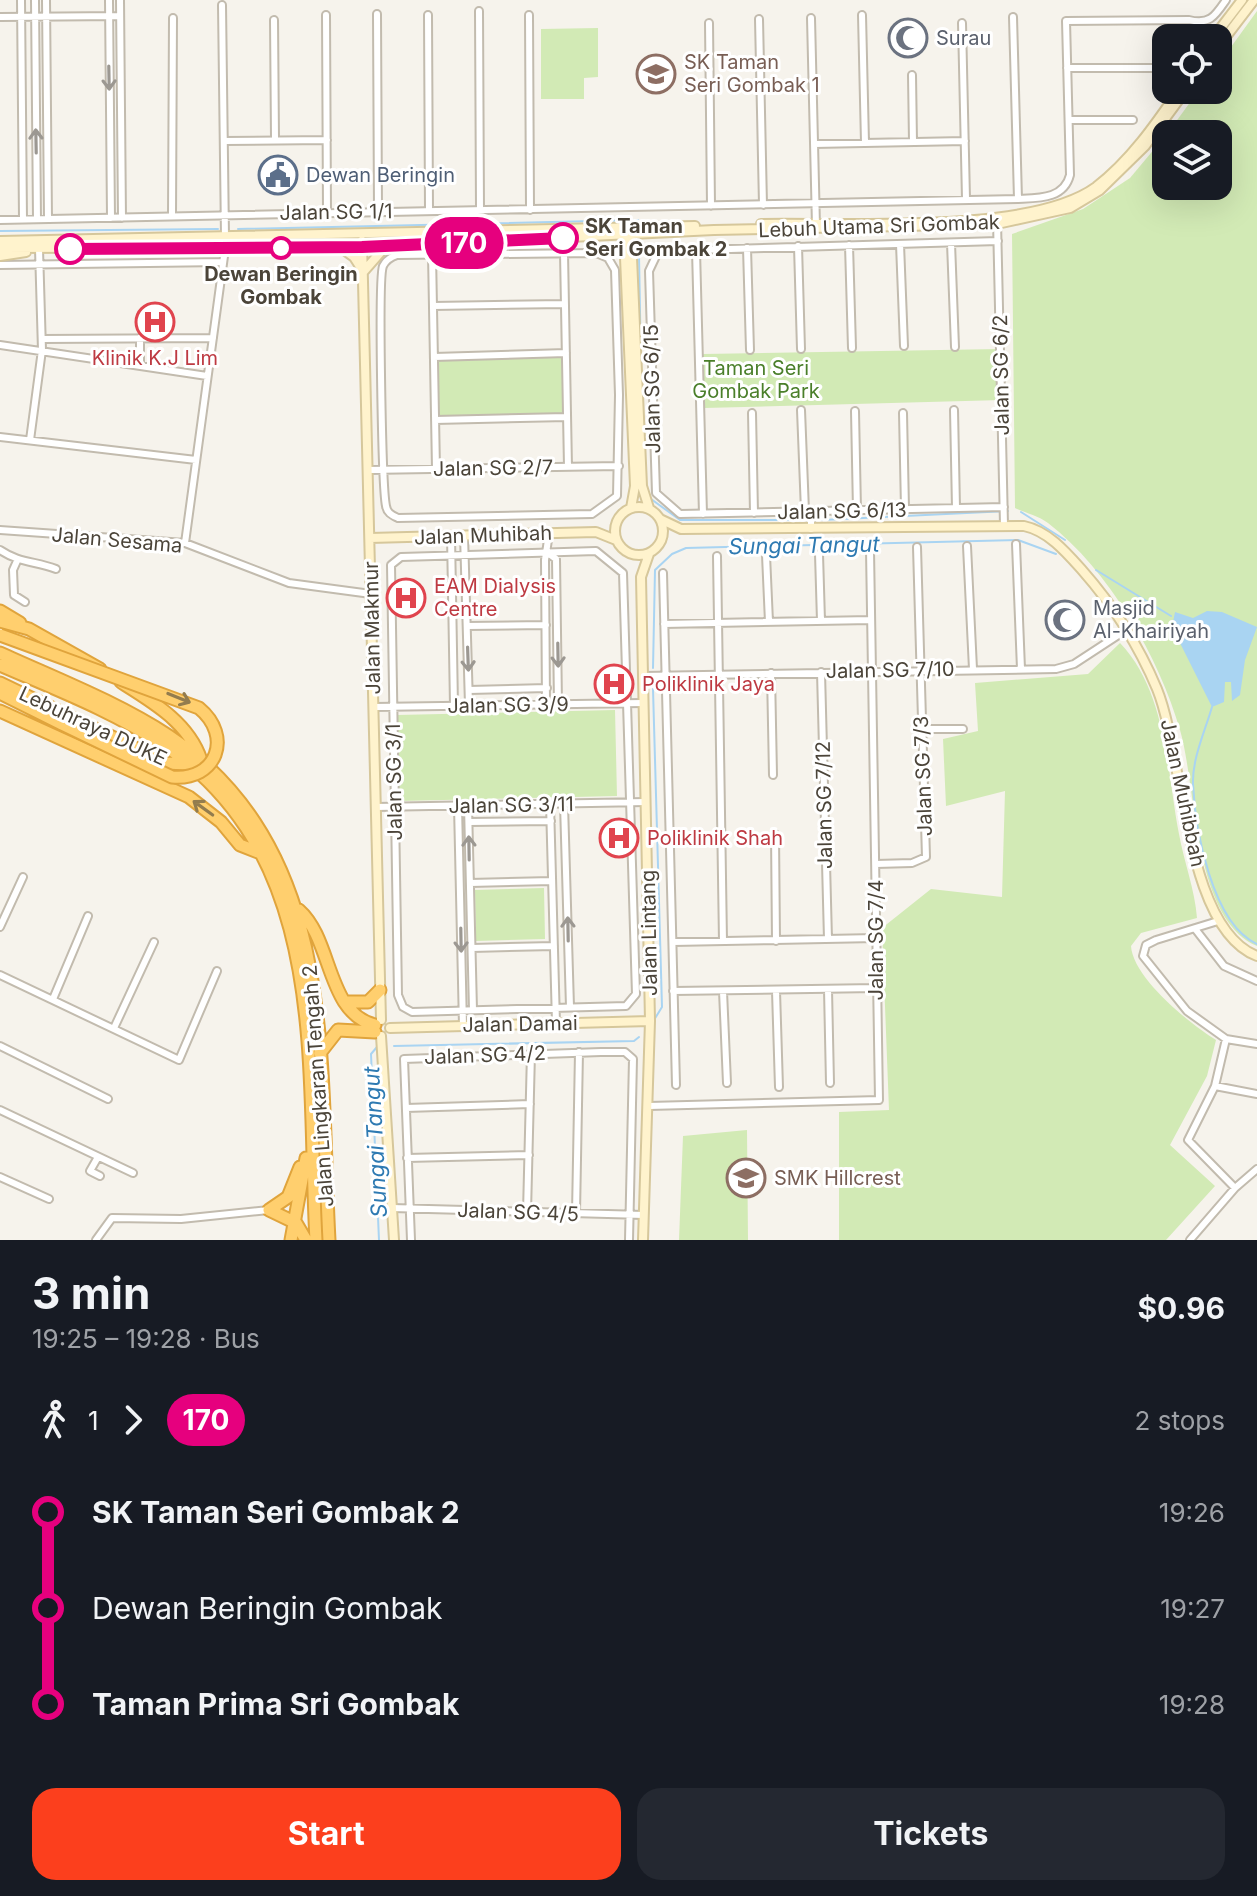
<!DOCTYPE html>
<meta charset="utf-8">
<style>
:root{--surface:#171b24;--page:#242831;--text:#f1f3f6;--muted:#9ea1a6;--accent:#fc3f1d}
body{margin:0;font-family:Inter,sans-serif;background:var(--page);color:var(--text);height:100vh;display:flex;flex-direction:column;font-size:30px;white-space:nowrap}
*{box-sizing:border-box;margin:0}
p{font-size:26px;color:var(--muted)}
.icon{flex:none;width:44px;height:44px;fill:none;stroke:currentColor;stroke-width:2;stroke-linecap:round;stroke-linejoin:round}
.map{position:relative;height:1240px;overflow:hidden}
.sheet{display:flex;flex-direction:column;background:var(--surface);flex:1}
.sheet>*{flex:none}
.badge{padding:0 16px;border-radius:26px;font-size:28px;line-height:52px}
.buttons{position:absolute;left:1152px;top:24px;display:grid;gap:16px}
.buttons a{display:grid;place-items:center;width:80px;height:80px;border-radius:16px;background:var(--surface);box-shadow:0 8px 32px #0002;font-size:40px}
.map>.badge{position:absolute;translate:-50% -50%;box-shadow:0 0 0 4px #fff}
.legs{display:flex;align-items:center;gap:12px;height:88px;padding:0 32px;font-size:26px}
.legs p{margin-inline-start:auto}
.headline{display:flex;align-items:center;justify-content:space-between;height:136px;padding:0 32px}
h1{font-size:44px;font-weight:700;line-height:60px}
.primary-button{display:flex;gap:16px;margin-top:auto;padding:16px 32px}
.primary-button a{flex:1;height:92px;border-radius:24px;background:var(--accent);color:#fff;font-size:32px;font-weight:700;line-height:92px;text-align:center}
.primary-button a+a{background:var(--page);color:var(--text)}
ul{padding:0 32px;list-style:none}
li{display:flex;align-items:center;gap:28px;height:96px;font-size:30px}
li i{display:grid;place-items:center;width:12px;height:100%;margin:0 10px;background:currentColor}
li i::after{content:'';width:20px;height:20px;margin:-10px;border:6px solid;border-radius:50%;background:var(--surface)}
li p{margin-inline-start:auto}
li:first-child i{background:linear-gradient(#0000 50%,currentColor 0)}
li:last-child i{background:linear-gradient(currentColor 50%,#0000 0)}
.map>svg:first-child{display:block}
.green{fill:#d2eab5}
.water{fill:#a9d4f2}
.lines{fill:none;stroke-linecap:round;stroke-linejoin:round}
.stream{stroke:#a9d4f2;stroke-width:2}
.street-casing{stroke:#c2bbae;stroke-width:10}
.secondary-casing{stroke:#d6c79b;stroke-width:12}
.highway-casing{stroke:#e0a43c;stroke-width:15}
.street{stroke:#fff;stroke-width:6}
.secondary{stroke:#fff3cd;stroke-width:8}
.highway{stroke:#ffcf6e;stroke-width:11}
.highway-bridge-casing{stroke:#e0a43c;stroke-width:15;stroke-linecap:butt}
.highway-bridge{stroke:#ffcf6e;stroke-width:11}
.oneway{stroke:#9c9892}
.oneway2{stroke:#937c4e}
.line-1-casing{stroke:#fff;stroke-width:18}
.line-1{stroke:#e6007e;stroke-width:12}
.stop-1-dot{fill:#fff;stroke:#e6007e;stroke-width:4}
.labels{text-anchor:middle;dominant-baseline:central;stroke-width:6;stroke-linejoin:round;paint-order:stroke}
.worship-label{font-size:20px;fill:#5b616d;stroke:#fff;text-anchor:start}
.education-label{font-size:20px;fill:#785e54;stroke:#fff;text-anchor:start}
.service-label{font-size:20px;fill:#4e5e75;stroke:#fff;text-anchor:start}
.street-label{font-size:20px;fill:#4b4439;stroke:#fff}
.stop-label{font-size:20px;font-weight:bold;fill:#4b4439;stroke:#fff;text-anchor:start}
.health-label{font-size:20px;fill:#be3a42;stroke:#fff;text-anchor:start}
.park-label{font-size:20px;fill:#4a7f2a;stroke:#fff}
.water-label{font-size:22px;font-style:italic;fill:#2e7ab2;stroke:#fff}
</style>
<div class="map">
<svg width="1257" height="1240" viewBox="0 0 1257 1240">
<rect width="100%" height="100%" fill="#f6f3ec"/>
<!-- green -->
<path class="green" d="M1257 11V946C1193 919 1197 788 1180 730 1159 657 1109 570 1048 523 1039 516 1026 513 1015 508L1012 234 1083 209 1130 178 1166 135V186H1218V134H1167L1199 90H1218V65Z
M598 28V77L584 78V99H541V29Z
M1000 349 1002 400 704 408 703 354Z
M566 353 567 417 435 420 434 357Z
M1120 643C1167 692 1167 773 1179 834 1184 862 1195 890 1197 918L1141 933 1131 946C1133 978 1190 1024 1216 1040L1207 1076 1170 1145 1215 1186 1166 1240H839V1112L889 1110 882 928 931 889 1002 897 1005 791 946 806 943 739 978 731 975 683 1088 674Z
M615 710 617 796 399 801 397 715Z
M544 888 545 939 476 941 475 890Z
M747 1130 748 1240H679L683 1136Z"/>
<!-- water -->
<path class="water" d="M1207 611 1222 612 1257 627 1245 660 1240 695 1232 701 1231 682H1225L1224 702 1212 707 1172 627 1175 612 1193 618Z"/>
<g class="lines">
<!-- stream -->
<path class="stream" d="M238 229 638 220
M0 231 218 229
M639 256 641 367
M651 499 680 520H799
M1021 512 1065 540
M822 520 1008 511
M1096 570 1171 616
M653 668 655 570 672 554 686 548 1018 540 1056 554
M653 689 662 1007 654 1020
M1212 707C1205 731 1192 759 1193 784 1195 829 1212 924 1257 944
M394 1046 634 1041 639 1037
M377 1047 371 1054 379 1240"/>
<defs>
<path id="street" d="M21 0 23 219
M35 0 37 219
M46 0 48 219
M109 0 111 218
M120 0 122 218
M222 5 225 237
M479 11 480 210
M377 14 378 211
M326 15 327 212
M428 15 429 211
M529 15 530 210
M862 15 865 143
M0 17 120 16
M1013 17 1018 199
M811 18 816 226
M759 19 763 205
M274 20 275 139
M709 23 711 206
M962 23 966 199
M1067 68H1158
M912 75 913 142
M1069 120H1133
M224 141 327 140
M814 144 965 141
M172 215 173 18
M0 220 1018 199C1039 198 1064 199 1070 175L1066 21 1189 20C1210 25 1215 16 1226 0
M997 221 1004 525
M998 241 663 251 657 254 649 271 656 493 680 514 1004 507
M951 243 955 347
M900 244 904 346
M849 245 852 348
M798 246 801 349
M747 248 750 350
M696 250 703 514
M564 253 568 467
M596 253 608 258 615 270 619 395 617 496 592 514 398 518C392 515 387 513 386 506 382 487 378 278 383 266 386 260 391 257 397 255Z
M432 254 436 469
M0 265 223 262
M433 306 565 304
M42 339 213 338
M0 345 207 376
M434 357 566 353
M140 365V338
M801 410 805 511 811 518V529
M954 410 956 508
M855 411 857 510
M752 413 754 513
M903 413 905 509
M435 420 567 417
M0 437 196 460
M30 440 42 350 39 249
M368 470 619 466
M0 530 185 543 289 583 371 594
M464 535 469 705
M451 536 454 706
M185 543 225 249
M1016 544 1021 669
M967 546 973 669
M0 550C19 563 35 561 56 569
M596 551 623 573 636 994 626 1006 412 1012 403 1007 398 995 391 565 401 557Z
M548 553 556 559 558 704
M819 554 821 621
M766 555 769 622
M717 556 723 941
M17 561 13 570 14 595 25 602
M663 573 676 1085
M664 624 871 620
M467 626 546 625
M821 672 828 939
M771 673 773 775
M643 676 1056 669 1074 664 1126 630
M469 690 547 688
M546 704 545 560 549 533
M374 707 643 703
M921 729H963
M550 804 556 1023
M564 804 570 1007
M458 806 463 1026
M468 806 473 1010
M376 807 646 802
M469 822 551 821
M775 834 776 941
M876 864 912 863 926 857 917 547
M470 883 552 881
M1218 921 1156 940 1146 945 1143 956 1187 1011 1226 1039 1257 1044
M0 927 23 877
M1196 930 1224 966 1257 981
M673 942 876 938
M472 948 554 946
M0 975 179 1060 217 971
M828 989 830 1083
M673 991 876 988
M723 991 727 1083
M776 991 779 1087
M53 999 88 916
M114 1028 154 942
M1226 1039 1215 1086 1188 1140 1235 1188
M0 1046 108 1099
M1215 1086 1257 1094
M649 1106 879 1100 870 550
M406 1108 530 1104
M0 1110 133 1173
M98 1157 90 1171 100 1176
M407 1158 529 1155
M0 1177 49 1199
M392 1208 644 1215
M527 1212 531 1053
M576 1213 579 1052
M96 1240 112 1218 181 1219 269 1210
M411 1240 404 1059 601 1052H625L633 1059 629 1240
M1190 1240 1235 1188 1257 1169"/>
<path id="secondary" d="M1213 38 1242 0
M1218 47 1254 0
M761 224C844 222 1030 235 1096 187 1130 161 1155 125 1179 90
M624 235 635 486 631 508
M631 235 642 486 649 508
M0 241 695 226
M362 241 381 1020
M340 247 354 257 363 271
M0 248 362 247 714 230 997 224 1070 208 1100 190 1145 146 1186 90
M0 256 26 252
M364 271 386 246
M615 531a24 24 0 1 1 48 0a24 24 0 1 1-48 0Z
M660 519 681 529 1024 526C1048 531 1066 552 1082 570 1112 604 1139 646 1157 689 1184 755 1184 928 1257 956
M370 538 596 532 616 540
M390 1028 650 1021
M381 1036 394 1240
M643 1240 650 1021 641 577 649 554"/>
<path id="highway" d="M0 611 20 623
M0 621 29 629 100 669
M0 653C57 679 117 702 169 736 339 851 319 1060 329 1240
M0 665C55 689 113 711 164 745 331 858 306 1064 316 1240
M121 682C153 702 189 723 201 760
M0 683 166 763 187 764
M0 693 62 724
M0 711 189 797 221 822 240 845 263 854
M299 910C333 940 326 1013 375 1025
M345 1002H368L380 990
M320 1053 338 1030 375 1032
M269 1210 288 1197 300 1167
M269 1210 296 1223 306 1240
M291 1240 306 1158"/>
</defs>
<!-- street casing -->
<use href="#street" class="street-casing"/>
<!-- secondary casing -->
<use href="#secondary" class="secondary-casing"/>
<!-- highway casing -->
<use href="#highway" class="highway-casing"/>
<!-- street -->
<use href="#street" class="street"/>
<!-- secondary -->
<use href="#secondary" class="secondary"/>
<!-- highway -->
<use href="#highway" class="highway"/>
<defs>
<path id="highway-bridge" d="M0 635 199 708C233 736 217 781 172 777L62 724"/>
</defs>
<!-- highway-bridge casing -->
<use href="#highway-bridge" class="highway-bridge-casing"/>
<!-- highway-bridge -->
<use href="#highway-bridge" class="highway-bridge"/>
</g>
<!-- one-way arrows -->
<defs><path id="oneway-shaft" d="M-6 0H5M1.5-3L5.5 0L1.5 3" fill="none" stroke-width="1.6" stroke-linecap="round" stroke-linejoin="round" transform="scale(2)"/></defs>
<g class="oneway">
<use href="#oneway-shaft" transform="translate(109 78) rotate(89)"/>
<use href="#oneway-shaft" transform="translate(36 141) rotate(-91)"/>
<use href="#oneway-shaft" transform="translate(558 655) rotate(89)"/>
<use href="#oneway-shaft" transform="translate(468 659) rotate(88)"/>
<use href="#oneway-shaft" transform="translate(469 848) rotate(-91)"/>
<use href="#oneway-shaft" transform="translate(568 929) rotate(-91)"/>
<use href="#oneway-shaft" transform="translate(461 940) rotate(89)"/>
</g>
<g class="oneway2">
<use href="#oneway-shaft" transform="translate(179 698) rotate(22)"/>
<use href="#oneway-shaft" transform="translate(203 808) rotate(-144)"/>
</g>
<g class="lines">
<defs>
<path id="line-1" d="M70 249 362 247 563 238"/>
</defs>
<!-- line-1 casing -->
<use href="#line-1" class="line-1-casing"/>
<!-- line-1 -->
<use href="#line-1" class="line-1"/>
</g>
<!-- icons -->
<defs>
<symbol id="mosque-ring" viewBox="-11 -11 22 22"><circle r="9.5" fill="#fff" stroke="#6b7280" stroke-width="1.5"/><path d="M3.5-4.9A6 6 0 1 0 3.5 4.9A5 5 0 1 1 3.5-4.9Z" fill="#6b7280"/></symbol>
<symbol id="school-ring" viewBox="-11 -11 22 22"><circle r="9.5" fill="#fff" stroke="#8d6e63" stroke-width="1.5"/><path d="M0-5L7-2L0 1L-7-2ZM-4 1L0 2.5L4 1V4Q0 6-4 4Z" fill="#8d6e63"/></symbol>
<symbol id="civic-ring" viewBox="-11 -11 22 22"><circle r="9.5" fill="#fff" stroke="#5c6f8a" stroke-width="1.5"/><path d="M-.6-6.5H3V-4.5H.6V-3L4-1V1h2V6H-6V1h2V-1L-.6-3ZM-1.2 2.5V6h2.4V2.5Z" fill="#5c6f8a"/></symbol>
<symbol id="hospital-ring" viewBox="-11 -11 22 22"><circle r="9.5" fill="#fff" stroke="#e0444e" stroke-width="1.5"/><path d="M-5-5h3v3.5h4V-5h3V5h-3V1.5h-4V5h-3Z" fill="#e0444e"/></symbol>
</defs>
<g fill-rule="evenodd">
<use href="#mosque-ring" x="886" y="16" width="44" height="44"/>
<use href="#school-ring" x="634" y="52" width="44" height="44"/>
<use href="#civic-ring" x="256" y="153" width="44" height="44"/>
<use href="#hospital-ring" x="133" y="300" width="44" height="44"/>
<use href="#hospital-ring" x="384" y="576" width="44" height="44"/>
<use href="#mosque-ring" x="1043" y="598" width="44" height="44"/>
<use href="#hospital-ring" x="592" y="662" width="44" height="44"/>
<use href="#hospital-ring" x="597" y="816" width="44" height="44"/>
<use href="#school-ring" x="724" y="1156" width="44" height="44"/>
</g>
<!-- markers -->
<g class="stop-1-dot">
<circle cx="563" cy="238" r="14"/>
<circle cx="281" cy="248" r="10"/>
<circle cx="70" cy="249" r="14"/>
</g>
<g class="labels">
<!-- worship labels -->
<g class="worship-label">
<text x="936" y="38">Surau</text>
<text x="1093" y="608">Masjid<tspan x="1093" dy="23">Al-Khairiyah</tspan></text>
</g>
<!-- education labels -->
<g class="education-label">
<text x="684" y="62">SK Taman<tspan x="684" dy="23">Seri Gombak 1</tspan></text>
<text x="774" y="1178">SMK Hillcrest</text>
</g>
<!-- service labels -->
<g class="service-label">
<text x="306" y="175">Dewan Beringin</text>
</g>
<!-- street labels -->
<g class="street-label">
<text transform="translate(336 212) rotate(-1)">Jalan SG 1/1</text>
<text transform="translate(879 226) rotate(-2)">Lebuh Utama Sri Gombak</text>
<text transform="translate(1001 375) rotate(-91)">Jalan SG 6/2</text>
<text transform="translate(652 389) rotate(-91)">Jalan SG 6/15</text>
<text transform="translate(493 468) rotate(-1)">Jalan SG 2/7</text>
<text transform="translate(842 511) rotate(-1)">Jalan SG 6/13</text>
<text transform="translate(483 535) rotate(-2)">Jalan Muhibah</text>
<text transform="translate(117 540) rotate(5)">Jalan Sesama</text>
<text transform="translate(372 628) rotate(-91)">Jalan Makmur</text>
<text transform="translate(890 670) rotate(-1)">Jalan SG 7/10</text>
<text transform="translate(508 705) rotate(-1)">Jalan SG 3/9</text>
<text transform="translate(93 726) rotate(25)">Lebuhraya DUKE</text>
<text transform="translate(923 776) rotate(-92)">Jalan SG 7/3</text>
<text transform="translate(394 782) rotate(-91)">Jalan SG 3/1</text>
<text transform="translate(1183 793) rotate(78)">Jalan Muhibbah</text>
<text transform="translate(511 805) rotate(-1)">Jalan SG 3/11</text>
<text transform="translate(824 805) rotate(-91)">Jalan SG 7/12</text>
<text transform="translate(649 933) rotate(-91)">Jalan Lintang</text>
<text transform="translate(876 940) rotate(-90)">Jalan SG 7/4</text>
<text transform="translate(520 1024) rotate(-1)">Jalan Damai</text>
<text transform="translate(485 1055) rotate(-2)">Jalan SG 4/2</text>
<text transform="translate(318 1086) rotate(-94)">Jalan Lingkaran Tengah 2</text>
<text transform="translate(518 1212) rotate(2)">Jalan SG 4/5</text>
</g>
<!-- stop labels -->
<g class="stop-label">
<text x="585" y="226">SK Taman<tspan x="585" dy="23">Seri Gombak 2</tspan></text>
<text x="281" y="274" text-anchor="middle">Dewan Beringin<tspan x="281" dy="23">Gombak</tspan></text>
</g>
<!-- health labels -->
<g class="health-label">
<text x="155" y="358" text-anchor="middle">Klinik K.J Lim</text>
<text x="434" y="586">EAM Dialysis<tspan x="434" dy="23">Centre</tspan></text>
<text x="642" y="684">Poliklinik Jaya</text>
<text x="647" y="838">Poliklinik Shah</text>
</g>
<!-- park labels -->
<g class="park-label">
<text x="756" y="368">Taman Seri<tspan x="756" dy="23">Gombak Park</tspan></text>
</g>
<!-- water labels -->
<g class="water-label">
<text transform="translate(804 545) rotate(-1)">Sungai Tangut</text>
<text transform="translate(375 1142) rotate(-93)">Sungai Tangut</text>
</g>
</g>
</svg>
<div class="buttons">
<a><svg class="icon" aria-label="locate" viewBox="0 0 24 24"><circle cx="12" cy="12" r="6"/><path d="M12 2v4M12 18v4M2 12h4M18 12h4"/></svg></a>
<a><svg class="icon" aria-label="layers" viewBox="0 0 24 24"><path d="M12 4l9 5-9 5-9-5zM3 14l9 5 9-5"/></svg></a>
</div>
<b class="badge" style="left:464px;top:243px;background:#e6007e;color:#fff">170</b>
</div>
<section class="sheet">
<div class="headline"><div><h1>3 min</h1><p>19:25 – 19:28 · Bus</p></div><b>$0.96</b></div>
<div class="legs"><svg class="icon" aria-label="walk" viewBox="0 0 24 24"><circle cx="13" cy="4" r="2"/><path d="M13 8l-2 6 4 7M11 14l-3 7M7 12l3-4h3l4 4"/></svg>1<svg class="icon" aria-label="forward" viewBox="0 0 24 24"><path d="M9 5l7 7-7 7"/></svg><b class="badge" style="background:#e6007e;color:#fff">170</b><p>2 stops</p></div>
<ul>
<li><i style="color:#e6007e"></i><b>SK Taman Seri Gombak 2</b><p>19:26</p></li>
<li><i style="color:#e6007e"></i><span>Dewan Beringin Gombak</span><p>19:27</p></li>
<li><i style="color:#e6007e"></i><b>Taman Prima Sri Gombak</b><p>19:28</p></li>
</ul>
<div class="primary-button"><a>Start</a><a>Tickets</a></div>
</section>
